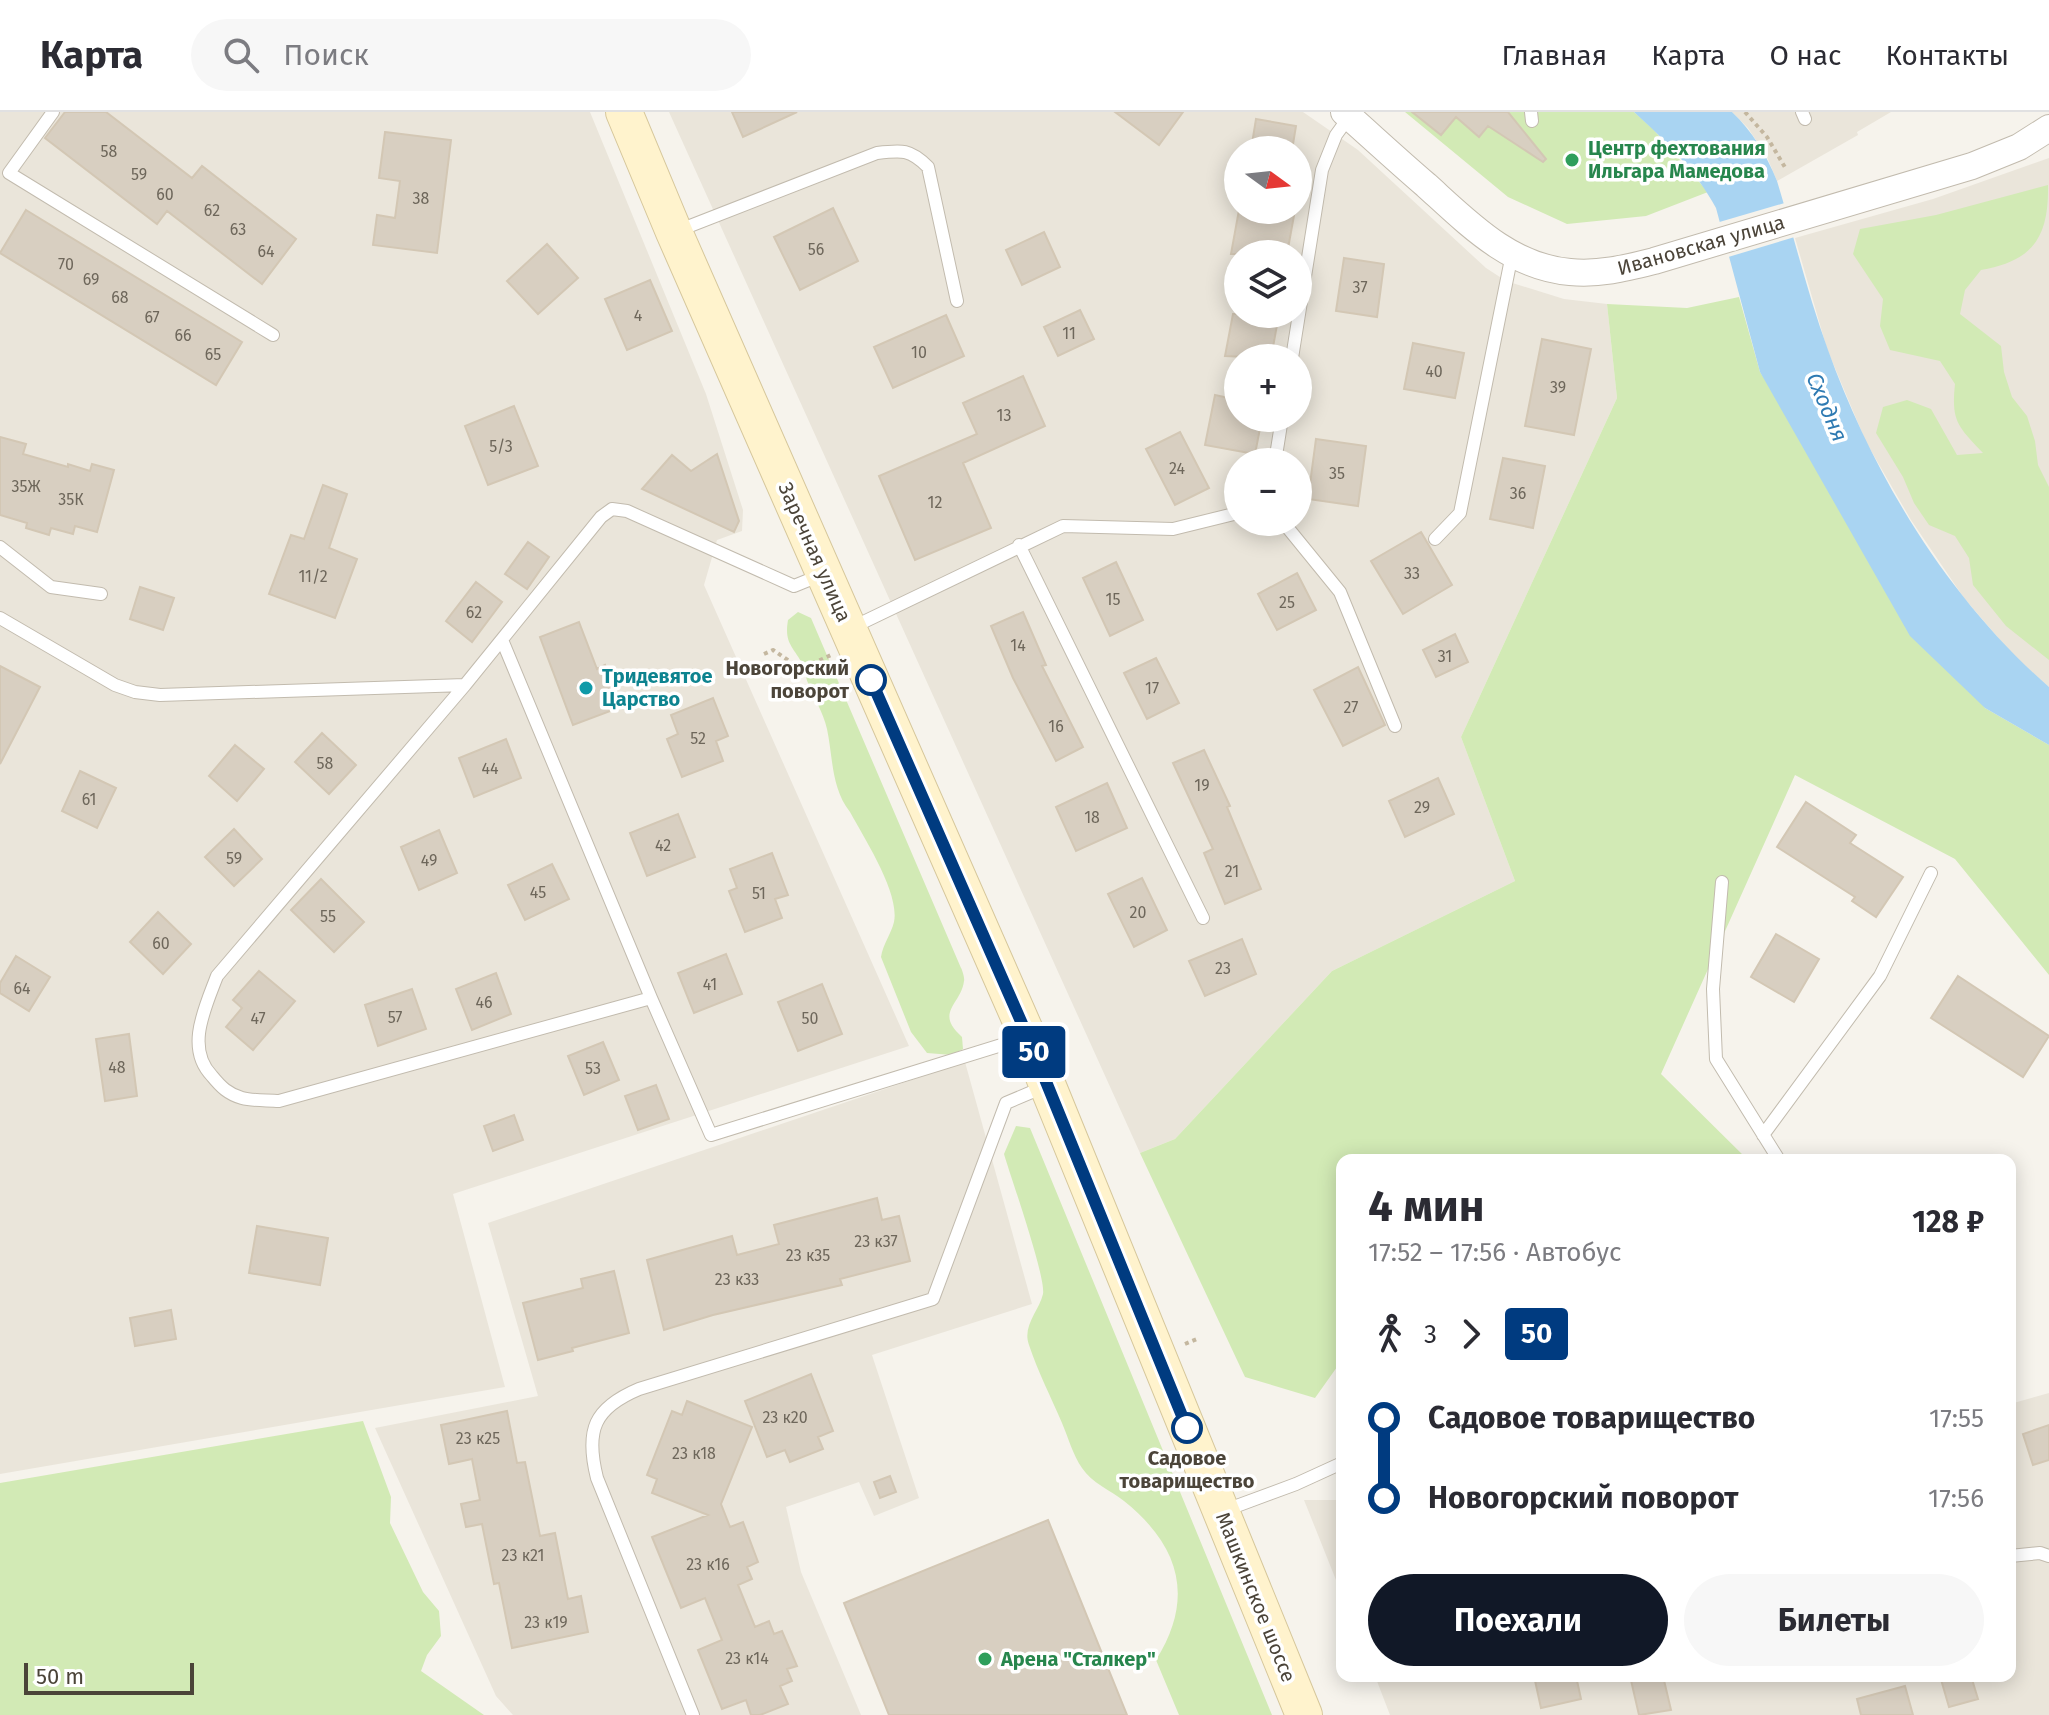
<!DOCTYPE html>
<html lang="ru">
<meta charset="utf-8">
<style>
:root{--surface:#fff;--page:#f7f7f7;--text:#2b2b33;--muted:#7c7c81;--line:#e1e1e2;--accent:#111827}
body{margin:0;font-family:"Fira Sans",sans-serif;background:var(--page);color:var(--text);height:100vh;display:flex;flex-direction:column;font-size:30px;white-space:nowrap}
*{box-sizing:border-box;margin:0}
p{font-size:26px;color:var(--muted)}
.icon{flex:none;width:44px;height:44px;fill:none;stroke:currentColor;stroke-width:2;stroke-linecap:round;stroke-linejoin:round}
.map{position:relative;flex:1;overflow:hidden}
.sheet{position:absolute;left:1336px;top:1042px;width:680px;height:528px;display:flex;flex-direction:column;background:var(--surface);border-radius:16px;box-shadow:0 4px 20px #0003}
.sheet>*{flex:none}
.badge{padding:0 16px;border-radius:6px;font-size:28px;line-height:52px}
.needle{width:52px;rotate:105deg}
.tools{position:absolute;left:1224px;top:24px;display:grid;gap:16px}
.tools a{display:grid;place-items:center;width:88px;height:88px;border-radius:50%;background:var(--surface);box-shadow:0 4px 20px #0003;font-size:40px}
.scale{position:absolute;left:24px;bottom:20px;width:170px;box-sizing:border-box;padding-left:8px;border:4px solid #4b4439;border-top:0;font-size:22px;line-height:28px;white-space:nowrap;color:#4b4439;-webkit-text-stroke:6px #fff;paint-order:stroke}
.map>.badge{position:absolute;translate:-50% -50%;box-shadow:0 0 0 4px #fff}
.legs{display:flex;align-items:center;gap:12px;height:88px;padding:0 32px;font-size:26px}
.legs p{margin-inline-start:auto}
.headline{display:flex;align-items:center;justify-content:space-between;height:136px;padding:0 32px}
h1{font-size:44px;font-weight:700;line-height:60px}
.button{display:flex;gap:16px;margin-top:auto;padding:16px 32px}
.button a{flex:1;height:92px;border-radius:48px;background:var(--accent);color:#fff;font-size:32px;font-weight:700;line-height:92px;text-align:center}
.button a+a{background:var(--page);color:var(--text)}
ul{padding:0 32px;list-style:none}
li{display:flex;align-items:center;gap:28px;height:80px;font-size:30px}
li i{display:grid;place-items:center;width:12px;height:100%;margin:0 10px;background:currentColor}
li i::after{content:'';width:20px;height:20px;margin:-10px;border:6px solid;border-radius:50%;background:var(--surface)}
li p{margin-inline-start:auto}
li:first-child i{background:linear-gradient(#0000 50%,currentColor 0)}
li:last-child i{background:linear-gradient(currentColor 50%,#0000 0)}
header{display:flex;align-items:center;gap:48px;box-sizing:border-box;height:112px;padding:0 40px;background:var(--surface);border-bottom:2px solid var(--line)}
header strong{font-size:38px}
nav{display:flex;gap:44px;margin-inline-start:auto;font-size:28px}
.search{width:560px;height:72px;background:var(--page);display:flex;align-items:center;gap:20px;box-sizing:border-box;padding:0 28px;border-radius:44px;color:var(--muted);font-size:30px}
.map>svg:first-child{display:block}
.residential{fill:#eae5da;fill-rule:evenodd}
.green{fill:#d2eab5}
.water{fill:#a9d4f2}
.pier{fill:#f6f3ec}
.building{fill:#d8cfc1;stroke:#d3c7b4;stroke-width:2}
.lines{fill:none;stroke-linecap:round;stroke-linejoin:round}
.service-casing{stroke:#c2bbae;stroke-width:14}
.minor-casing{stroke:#c2bbae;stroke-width:28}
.secondary-casing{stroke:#d6c79b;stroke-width:38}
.path{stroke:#c4b79f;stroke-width:4;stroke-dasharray:4 4;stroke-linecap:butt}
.service{stroke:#fff;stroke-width:12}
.minor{stroke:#fff;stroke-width:26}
.secondary{stroke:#fff3cd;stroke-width:36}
.line-1-casing{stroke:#fff;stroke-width:18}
.line-1{stroke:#003b80;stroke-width:12}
.leisure-dot{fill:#2e9e5b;stroke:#fff;stroke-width:3}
.stop-1-dot{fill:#fff;stroke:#003b80;stroke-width:4}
.culture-dot{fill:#0f9aa8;stroke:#fff;stroke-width:3}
.labels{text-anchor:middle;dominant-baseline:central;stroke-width:7;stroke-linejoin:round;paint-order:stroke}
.number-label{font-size:16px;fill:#6e675b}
.leisure-label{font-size:20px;font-weight:bold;fill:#27864d;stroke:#fff;text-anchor:start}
.street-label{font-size:20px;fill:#4b4439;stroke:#fff}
.stop-label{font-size:20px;font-weight:bold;fill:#4b4439;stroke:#fff;text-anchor:end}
.culture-label{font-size:20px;font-weight:bold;fill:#0d838f;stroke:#fff;text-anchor:start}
.water-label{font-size:22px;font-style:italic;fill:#2e7ab2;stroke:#fff}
</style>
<header>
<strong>Карта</strong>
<div class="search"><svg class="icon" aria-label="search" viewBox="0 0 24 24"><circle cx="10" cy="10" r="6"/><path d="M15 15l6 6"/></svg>Поиск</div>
<nav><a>Главная</a><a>Карта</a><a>О нас</a><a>Контакты</a></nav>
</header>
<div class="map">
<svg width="2049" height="1603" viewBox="0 0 2049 1603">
<rect width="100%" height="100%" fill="#f6f3ec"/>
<!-- residential -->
<path class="residential" d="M0 0H590L706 282 743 398 742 419 717 428 704 473 909 934 453 1082 505 1275 0 1362Z
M669 0H1303L1358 38 1486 156 1506 169 1564 187 1607 192 1617 286 1461 625 1515 769 1332 859 1175 1027 1140 1041ZM1238 38H1298V98H1238ZM1238 142H1298V202H1238ZM1238 246H1298V306H1238ZM1238 350H1298V410H1238Z
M1732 0H1891L1857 20 1858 23 1777 69 1767 45 1748 16Z
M2049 46V575L2013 543 1964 486 1911 408 1866 330 1827 237 1795 126 1933 87Z
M965 950 1032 1192 872 1243 919 1386 874 1404 859 1370 786 1395 801 1460 861 1603H513L496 1584 375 1316 538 1284 488 1111Z
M2049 1281V1603H1390L1375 1564H2010V1292Z
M1304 1388H1342V1483Z"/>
<!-- green -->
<path class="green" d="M1405 0H1634L1653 17 1708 80 1646 104 1567 112 1508 85Z
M2048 73C2049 128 2031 149 1981 158L1965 178 1960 202 2001 234 2004 260 2012 285 2027 304 2035 329 2038 353 2049 375V548L2006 514 1973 473 1969 446 1955 424 1929 413 1914 391 1903 365 1876 321 1883 295 1907 288 1931 297 1957 343 1983 341C1958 314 1951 310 1955 272L1940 249 1890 238 1880 214 1883 187 1853 142 1860 117 1936 103Z
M1739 185 1760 260 1985 596 2049 633V863L1955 747 1795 663 1661 962 1748 1048H1342V1248L1315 1286 1245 1265 1140 1041 1175 1027 1332 859 1515 769 1461 625 1617 286 1607 192 1687 196Z
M798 500 811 506 961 856C962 857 965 867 964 869 961 893 934 900 962 925L963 937 952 943 927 941 911 920 881 845C883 832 891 822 894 810 900 781 864 726 850 700 831 676 833 645 827 617 823 600 814 586 808 571 805 565 806 558 803 553 793 534 784 532 788 508Z
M1016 1014 1030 1016 1272 1603H1179L1156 1548C1195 1486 1180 1434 1124 1389 1110 1378 1092 1371 1082 1356 1073 1343 1068 1325 1062 1311 1051 1285 1038 1260 1029 1233 1022 1214 1039 1199 1043 1182 1046 1165 1011 1066 1004 1042Z
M363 1309 391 1385 390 1411 423 1480 439 1499 441 1524 427 1543 421 1559 484 1603H0V1371Z"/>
<!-- water -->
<path class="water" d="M1634 0H1732C1753 20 1766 42 1777 69 1794 125 1808 183 1828 238 1873 363 1948 487 2049 575V633L1985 596 1910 524 1760 260 1716 96C1697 60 1664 27 1634 0Z"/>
<!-- pier -->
<path class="pier" d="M1788 90 1798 124 1725 146 1716 111Z"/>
<!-- building -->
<path class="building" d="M65 0H106L192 66 202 54 296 127 262 172 167 99 157 112 45 26Z
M732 0H797L743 25Z
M1115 0H1183L1159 33Z
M1412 0H1508L1546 47 1543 50 1488 14 1479 25 1456 5 1441 23Z
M1256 7 1296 14 1292 38H1251Z
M385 20 451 28 437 141 373 133 377 103 395 106 400 69 379 66Z
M833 96 858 149 800 178 774 125Z
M26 98 242 230 216 273 0 141Z
M1239 98H1295L1287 142H1231Z
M1044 120 1060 155 1022 173 1006 138Z
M547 132 578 166 538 202 507 169Z
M1344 146 1384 152 1377 205 1336 199Z
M650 168 672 219 627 238 605 187Z
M1080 198 1094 227 1058 244 1044 215Z
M1233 202H1279L1271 246 1225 244Z
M946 203 964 244 893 276 874 235Z
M1542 227 1591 237 1574 323 1525 314Z
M1413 231 1464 241 1455 286 1404 277Z
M1023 264 1045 314 963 351 991 416 915 448 879 364 977 322 963 291Z
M1215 283 1238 288V306H1262L1255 342 1205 333Z
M514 294 538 354 488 373 465 314Z
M1180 320 1209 376 1175 393 1146 337Z
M0 325 26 332 23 342 68 355V352L90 359 92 352 114 358 97 420 75 414 73 422 51 416 49 423 26 416 27 411 0 403Z
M1316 327 1366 334 1358 394 1308 387Z
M717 342 739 409 734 420 642 377 672 343 691 359Z
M1503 346 1545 354 1533 416 1490 407Z
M323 373 347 382 329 436 357 447 335 506 269 482 291 423 304 427Z
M1421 420 1452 473 1403 502 1371 449Z
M528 430 549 445 527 477 505 462Z
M1116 450 1143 508 1110 524 1083 466Z
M1297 461 1316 498 1277 518 1258 482Z
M476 470 502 490 472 530 446 509Z
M140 475 174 486 163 518 130 507Z
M1023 500 1046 553 1042 554 1083 635 1056 649 1013 566 991 514Z
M579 510 597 557 605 553 621 595 573 613 540 525Z
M1455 522 1468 550 1436 565 1423 538Z
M1156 546 1179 591 1147 607 1124 561Z
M0 554 40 575 0 652Z
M1358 555 1385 613 1343 634 1314 578Z
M713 586 728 624 716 629 723 649 682 665 667 627 678 622 671 603Z
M322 621 356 653 329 682 295 650Z
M506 627 521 666 474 685 459 646Z
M235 633 264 657 237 689 209 664Z
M1204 638 1230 694 1227 695 1261 777 1225 792 1204 741 1213 737 1173 651Z
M80 659 116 676 97 716 62 699Z
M1438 666 1454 702 1405 725 1389 689Z
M1107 671 1127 716 1076 739 1056 695Z
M1806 690 1856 723 1850 731 1903 765 1876 805 1852 789 1855 785 1777 735Z
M678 702 695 745 647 764 630 721Z
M234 717 262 747 234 774 205 745Z
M439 718 457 761 419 778 401 735Z
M772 741 788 783 775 787 782 806 745 820 729 779 737 776 730 757Z
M552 752 569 787 525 808 508 773Z
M1142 766 1167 818 1134 835 1108 782Z
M321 767 364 810 334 840 291 798Z
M158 800 191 832 163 862 130 830Z
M1776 822 1819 847 1794 890 1751 865Z
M1242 827 1256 862 1205 884 1189 849Z
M726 842 742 882 694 901 678 861Z
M16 844 50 865 29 899 0 881V871Z
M259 859 295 889 253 938 226 915 242 896 233 888Z
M496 861 511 902 472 918 456 877Z
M1958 864 2049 924 2023 965 1931 906Z
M822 872 842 922 798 939 778 890Z
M412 877 426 917 378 934 365 893Z
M129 922 137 984 105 989 96 927Z
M603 930 619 968 584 983 568 944Z
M656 973 669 1007 638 1018 625 984Z
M514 1003 523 1028 493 1039 484 1014Z
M877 1086 882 1108 899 1104 910 1149 840 1167 842 1173 713 1203 664 1218 647 1148 732 1124 737 1143 779 1132 774 1113Z
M257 1114 328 1126 320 1173 249 1161Z
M614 1159 629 1221 572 1236 573 1239 538 1248 523 1191 583 1176 581 1167Z
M171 1198 176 1227 135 1234 130 1206Z
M811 1262 833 1319 818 1325 823 1337 790 1350 785 1338 767 1345 745 1289Z
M687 1289 752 1315 721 1392 730 1415 743 1410 758 1450 747 1455 752 1467 738 1473 755 1515 769 1509 774 1522 782 1519 797 1554 787 1557 792 1569 780 1574 788 1592 760 1603H751L746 1588 722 1597 698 1538 722 1528 705 1486 681 1496 652 1425 708 1403 652 1381 657 1367 647 1363 672 1299 682 1303Z
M507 1299 517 1351 525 1350 540 1424 555 1421 568 1487 581 1484 588 1520 512 1536 499 1471 494 1472 482 1412 466 1415 461 1392 480 1388 472 1347 449 1352 441 1313Z
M2049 1313V1348L2033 1353 2023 1322Z
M890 1364 896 1380 880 1386 874 1370Z
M1048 1408 1127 1603H889L844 1491Z
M1534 1564H1576L1581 1587 1541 1596Z
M1630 1564H1663L1671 1598 1639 1603Z
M1940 1564H1971L1978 1587 1949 1595Z
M1905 1574 1913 1603H1861L1857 1587Z"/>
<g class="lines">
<defs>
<path id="service" d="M53 0 9 61 273 223
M1531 0 1532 9
M1802 0 1805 7
M677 119 877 41C902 38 910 37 928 55L957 189
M1292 246 1322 58 1336 23 1349 5
M1275 350 1282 306
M1283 410 1340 480 1395 614
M1435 427 1460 401 1512 142
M1019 433 1203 806
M0 435 51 475 101 482
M0 506 115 573 135 580 160 583 465 573
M851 516 1063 414 1173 417 1238 401
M502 528 651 886 711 1023 1024 926
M1722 770 1713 877 1716 947 1779 1048
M651 886 279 989C267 988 253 989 242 986 228 982 221 975 212 964 185 936 205 896 217 864L465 573 601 405 612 397 627 399 794 474 821 463
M1763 1023 1880 864 1931 761
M1223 1399 1296 1372 1342 1351
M2010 1444 2040 1441 2049 1444
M693 1603 597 1366C585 1318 594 1296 639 1277L933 1187 1006 991 1046 974"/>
<path id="minor" d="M1344 0C1371 24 1398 49 1426 73 1468 111 1510 155 1570 160 1599 163 1626 156 1654 149L1972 54 2019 35 2049 16"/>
<path id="secondary" d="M624 0 674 120 1027 923 1304 1603"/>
</defs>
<!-- service casing -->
<use href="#service" class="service-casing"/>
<!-- minor casing -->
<use href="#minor" class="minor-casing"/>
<!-- secondary casing -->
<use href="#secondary" class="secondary-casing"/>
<!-- path -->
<path class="path" d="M1745 0 1767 25 1786 57
M764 542 773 538 801 557 831 543
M1185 1232 1197 1227"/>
<!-- service -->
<use href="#service" class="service"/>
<!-- minor -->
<use href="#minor" class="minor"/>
<!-- secondary -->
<use href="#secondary" class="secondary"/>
</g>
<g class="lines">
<defs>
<path id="line-1" d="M871 568 1027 923 1187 1316"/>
</defs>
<!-- line-1 casing -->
<use href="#line-1" class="line-1-casing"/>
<!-- line-1 -->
<use href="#line-1" class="line-1"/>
</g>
<!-- markers -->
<g class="leisure-dot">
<circle cx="1572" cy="48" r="8"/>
<circle cx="985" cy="1547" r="8"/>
</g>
<g class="stop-1-dot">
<circle cx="871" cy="568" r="14"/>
<circle cx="1187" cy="1316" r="14"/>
</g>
<circle class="culture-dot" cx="586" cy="576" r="8"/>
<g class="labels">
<!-- number labels -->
<g class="number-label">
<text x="109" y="39">58</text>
<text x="139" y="62">59</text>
<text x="165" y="82">60</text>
<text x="421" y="86">38</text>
<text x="212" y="98">62</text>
<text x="238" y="117">63</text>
<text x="816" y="137">56</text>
<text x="266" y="139">64</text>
<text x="66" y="152">70</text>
<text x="91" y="167">69</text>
<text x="1360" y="175">37</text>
<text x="120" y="185">68</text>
<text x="638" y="203">4</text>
<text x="152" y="205">67</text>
<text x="1069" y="221">11</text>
<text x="183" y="223">66</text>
<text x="919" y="240">10</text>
<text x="213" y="242">65</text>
<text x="1434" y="259">40</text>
<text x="1558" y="275">39</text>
<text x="1004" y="303">13</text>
<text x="501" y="334">5/3</text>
<text x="1177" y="356">24</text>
<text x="1337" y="361">35</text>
<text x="26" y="374">35Ж</text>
<text x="1518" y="381">36</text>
<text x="71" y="387">35К</text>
<text x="935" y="390">12</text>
<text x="1412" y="461">33</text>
<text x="313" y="464">11/2</text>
<text x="1113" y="487">15</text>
<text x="1287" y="490">25</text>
<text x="474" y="500">62</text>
<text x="1018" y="533">14</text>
<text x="1445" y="544">31</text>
<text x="1152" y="576">17</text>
<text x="1351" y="595">27</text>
<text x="1056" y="614">16</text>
<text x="698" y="626">52</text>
<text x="325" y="651">58</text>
<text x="490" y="656">44</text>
<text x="1202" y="673">19</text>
<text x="89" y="687">61</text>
<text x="1422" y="695">29</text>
<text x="1092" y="705">18</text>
<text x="663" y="733">42</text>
<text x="234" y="746">59</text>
<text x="429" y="748">49</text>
<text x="1232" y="759">21</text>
<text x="538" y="780">45</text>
<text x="759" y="781">51</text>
<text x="1138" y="800">20</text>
<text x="328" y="804">55</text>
<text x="161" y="831">60</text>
<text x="1223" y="856">23</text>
<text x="710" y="872">41</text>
<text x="22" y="876">64</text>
<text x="484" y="890">46</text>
<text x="395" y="905">57</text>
<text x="258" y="906">47</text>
<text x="810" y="906">50</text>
<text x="117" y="955">48</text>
<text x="593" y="956">53</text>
<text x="876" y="1129">23 к37</text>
<text x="808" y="1143">23 к35</text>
<text x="737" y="1167">23 к33</text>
<text x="785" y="1305">23 к20</text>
<text x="478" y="1326">23 к25</text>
<text x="694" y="1341">23 к18</text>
<text x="523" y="1443">23 к21</text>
<text x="708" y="1452">23 к16</text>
<text x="546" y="1510">23 к19</text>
<text x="747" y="1546">23 к14</text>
</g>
<!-- leisure labels -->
<g class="leisure-label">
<text x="1588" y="36">Центр фехтования<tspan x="1588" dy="23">Ильгара Мамедова</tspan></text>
<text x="1001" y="1547">Арена "Сталкер"</text>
</g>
<!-- street labels -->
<g class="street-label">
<text transform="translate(1701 133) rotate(-16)">Ивановская улица</text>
<text transform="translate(815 440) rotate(66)">Заречная улица</text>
<text transform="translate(1256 1485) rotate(68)">Машкинское шоссе</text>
</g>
<!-- stop labels -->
<g class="stop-label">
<text x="849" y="556">Новогорский<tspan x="849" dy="23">поворот</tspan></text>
<text x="1187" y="1346" text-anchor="middle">Садовое<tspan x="1187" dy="23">товарищество</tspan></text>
</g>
<!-- culture labels -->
<g class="culture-label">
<text x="602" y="564">Тридевятое<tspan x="602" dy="23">Царство</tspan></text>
</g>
<!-- water labels -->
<g class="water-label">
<text transform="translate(1827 295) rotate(67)">Сходня</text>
</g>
</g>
</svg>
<div class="tools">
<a><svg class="needle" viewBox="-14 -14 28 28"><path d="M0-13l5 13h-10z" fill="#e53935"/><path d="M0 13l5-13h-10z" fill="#7c7c81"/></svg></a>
<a><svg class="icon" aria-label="layers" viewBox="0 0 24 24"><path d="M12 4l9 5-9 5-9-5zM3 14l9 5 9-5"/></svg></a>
<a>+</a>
<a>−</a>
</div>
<div class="scale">50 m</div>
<b class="badge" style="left:1034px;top:940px;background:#003b80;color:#fff">50</b>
<section class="sheet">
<div class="headline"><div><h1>4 мин</h1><p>17:52 – 17:56 · Автобус</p></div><b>128 ₽</b></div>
<div class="legs"><svg class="icon" aria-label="walk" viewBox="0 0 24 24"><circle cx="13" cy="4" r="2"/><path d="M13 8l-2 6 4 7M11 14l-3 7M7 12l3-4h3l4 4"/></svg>3<svg class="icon" aria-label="forward" viewBox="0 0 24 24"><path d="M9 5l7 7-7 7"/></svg><b class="badge" style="background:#003b80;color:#fff">50</b></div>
<ul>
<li><i style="color:#003b80"></i><b>Садовое товарищество</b><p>17:55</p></li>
<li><i style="color:#003b80"></i><b>Новогорский поворот</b><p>17:56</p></li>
</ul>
<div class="button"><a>Поехали</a><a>Билеты</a></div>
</section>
</div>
